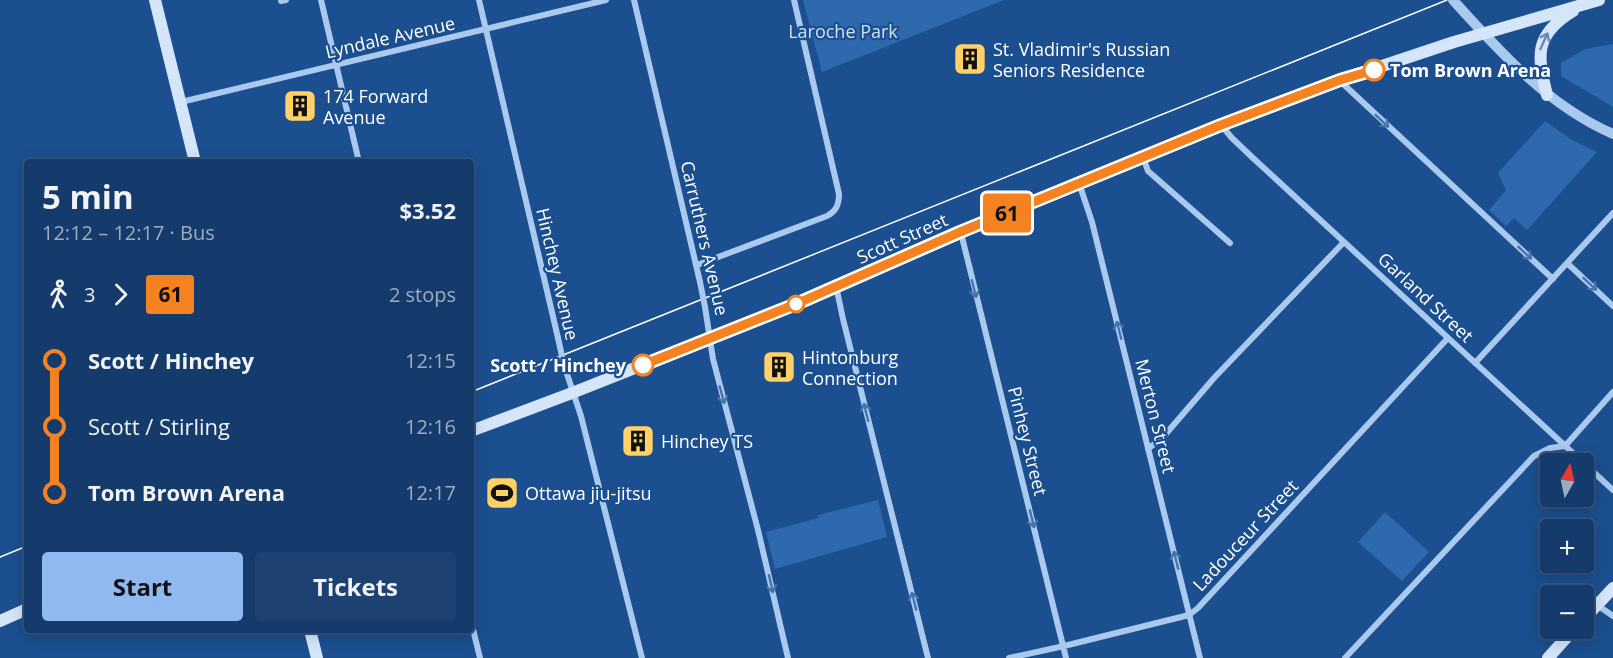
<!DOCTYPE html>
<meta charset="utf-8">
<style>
:root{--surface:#143b6b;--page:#1d4271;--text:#f1f3f6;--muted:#9dadc1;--line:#33557e;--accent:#90b9f0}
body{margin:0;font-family:"Open Sans",sans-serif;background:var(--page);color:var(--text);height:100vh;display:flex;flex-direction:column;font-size:22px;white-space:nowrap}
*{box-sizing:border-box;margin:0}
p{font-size:20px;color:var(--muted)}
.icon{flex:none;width:33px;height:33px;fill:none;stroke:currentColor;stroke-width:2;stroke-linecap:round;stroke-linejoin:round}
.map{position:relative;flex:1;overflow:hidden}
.details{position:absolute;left:24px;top:159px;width:450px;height:474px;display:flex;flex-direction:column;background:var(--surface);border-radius:6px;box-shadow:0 3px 15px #0003,0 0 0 2px var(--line)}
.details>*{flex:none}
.badge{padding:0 12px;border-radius:4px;font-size:21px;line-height:39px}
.needle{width:39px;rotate:9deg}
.tools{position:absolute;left:1540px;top:453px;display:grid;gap:12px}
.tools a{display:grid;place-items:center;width:54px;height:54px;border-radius:6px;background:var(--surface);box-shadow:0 3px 15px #0003,0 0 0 2px var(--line);font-size:30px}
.map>.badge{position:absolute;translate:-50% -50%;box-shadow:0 0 0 3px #fff}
.legs{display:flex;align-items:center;gap:9px;height:66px;padding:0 18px;font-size:20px}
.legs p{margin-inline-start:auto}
.summary{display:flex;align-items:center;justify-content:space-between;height:102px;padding:0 18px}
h1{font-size:33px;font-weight:700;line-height:45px}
.action{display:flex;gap:12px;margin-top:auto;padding:12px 18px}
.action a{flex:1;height:69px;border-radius:6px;background:var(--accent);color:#111;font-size:24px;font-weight:700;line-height:69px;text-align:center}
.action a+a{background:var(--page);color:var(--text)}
ul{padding:0 18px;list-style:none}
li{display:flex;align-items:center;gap:21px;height:66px;font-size:22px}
li i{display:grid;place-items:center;width:9px;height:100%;margin:0 8px;background:currentColor}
li i::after{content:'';width:15px;height:15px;margin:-8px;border:4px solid;border-radius:50%;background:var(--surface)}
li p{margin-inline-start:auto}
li:first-child i{background:linear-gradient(#0000 50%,currentColor 0)}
li:last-child i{background:linear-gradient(currentColor 50%,#0000 0)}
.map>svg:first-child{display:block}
.green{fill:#2e69ad}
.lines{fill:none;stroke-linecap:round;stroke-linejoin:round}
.minor{stroke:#a9c9ee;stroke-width:6}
.tertiary{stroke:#a9c9ee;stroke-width:10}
.secondary{stroke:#d6e6fa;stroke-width:12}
.tram{stroke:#fff;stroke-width:1.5}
.minor-bridge{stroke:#a9c9ee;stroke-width:6}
.oneway{stroke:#668bba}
.oneway2{stroke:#4674ac}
.line-1-casing{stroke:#fff;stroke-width:14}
.line-1{stroke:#f58220;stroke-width:9}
.stop-1-dot{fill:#fff;stroke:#f58220;stroke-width:3}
.labels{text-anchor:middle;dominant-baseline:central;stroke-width:4.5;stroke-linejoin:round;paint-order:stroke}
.park-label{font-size:18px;fill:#cfe3fa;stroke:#1b4f8f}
.street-label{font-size:18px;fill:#fff;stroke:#1b4f8f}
.poi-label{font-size:18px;fill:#fff;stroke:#1b4f8f;text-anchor:start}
.stop-label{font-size:18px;font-weight:bold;fill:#fff;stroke:#1b4f8f;text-anchor:start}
</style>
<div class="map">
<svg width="1613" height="658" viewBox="0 0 1613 658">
<rect width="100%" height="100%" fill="#1b4f8f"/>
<!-- green -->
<path class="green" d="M803 0H1004L822 72Z
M1613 44V107L1561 76V63L1585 49Z
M1545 121 1572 140 1597 152 1527 230 1514 218 1506 226 1489 210 1506 190 1498 173Z
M878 500 887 537 775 569 766 532 818 518V515Z
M1385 512 1429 552 1402 581 1358 542Z"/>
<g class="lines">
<!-- minor -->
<path class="minor" d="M321 0 359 162
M479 0 558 338
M634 0 700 282
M281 1 286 0
M1340 81 1553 279
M181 102 606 0
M1221 125 1232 138 1253 158 1613 490
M1143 157 1148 171 1230 243
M1079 183 1092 222 1200 658
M961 233 1066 658
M1567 263 1613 306
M697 265 827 216C836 211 839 205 839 194L794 0
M836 286 843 319 928 658
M705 307 713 359 758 530 788 658
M1475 363 1613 213
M564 365 581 416 642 658
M1148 449 1164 436 1214 378 1344 242
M1597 605 1613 616
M471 621 480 658
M1009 658 1064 646 1189 615 1198 608 1448 338
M1345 658 1534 456 1550 448 1565 446 1613 392"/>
<!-- tertiary -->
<path class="tertiary" d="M1453 0C1500 52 1547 105 1613 134"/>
<!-- secondary -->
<path class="secondary" d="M155 0 195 162
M1547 95C1537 55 1534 35 1573 11
M471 431 572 393 796 304 961 232 1221 125 1340 80 1454 42 1599 0
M1584 619 1613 588
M0 621 27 609
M310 630 317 658
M1548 658 1575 628"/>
<!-- tram -->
<path class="tram" d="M471 392 1447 0
M0 557 27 546"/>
<!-- minor-bridge -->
<path class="minor-bridge" d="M700 282 705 307
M558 338 564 365"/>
</g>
<!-- one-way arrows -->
<defs><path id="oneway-shaft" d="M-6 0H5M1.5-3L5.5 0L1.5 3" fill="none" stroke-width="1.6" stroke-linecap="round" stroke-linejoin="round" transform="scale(1.5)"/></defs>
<use class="oneway" href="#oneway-shaft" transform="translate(1544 41) rotate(-66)"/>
<g class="oneway2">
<use href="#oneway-shaft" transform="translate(1382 121) rotate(43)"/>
<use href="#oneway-shaft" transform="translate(1525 253) rotate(43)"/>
<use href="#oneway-shaft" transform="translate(1590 284) rotate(43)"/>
<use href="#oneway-shaft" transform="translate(974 289) rotate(76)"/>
<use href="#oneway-shaft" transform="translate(1119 330) rotate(-104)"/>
<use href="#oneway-shaft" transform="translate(722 395) rotate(75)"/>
<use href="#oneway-shaft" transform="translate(866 412) rotate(-104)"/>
<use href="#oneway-shaft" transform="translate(1032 519) rotate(76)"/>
<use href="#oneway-shaft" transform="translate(1176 560) rotate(-104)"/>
<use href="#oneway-shaft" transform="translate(771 584) rotate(77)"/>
<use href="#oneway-shaft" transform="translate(914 601) rotate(-104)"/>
</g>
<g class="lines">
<defs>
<path id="line-1" d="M643 365 796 304 960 232 1221 125 1340 80 1374 70"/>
</defs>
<!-- line-1 casing -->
<use href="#line-1" class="line-1-casing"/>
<!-- line-1 -->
<use href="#line-1" class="line-1"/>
</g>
<!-- icons -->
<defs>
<symbol id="building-square" viewBox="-11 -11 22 22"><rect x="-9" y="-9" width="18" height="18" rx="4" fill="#ffd166" stroke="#1b4f8f"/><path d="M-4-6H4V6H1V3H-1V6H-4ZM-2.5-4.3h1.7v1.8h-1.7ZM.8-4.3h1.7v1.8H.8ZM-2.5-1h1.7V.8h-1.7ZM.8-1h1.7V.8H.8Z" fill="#111"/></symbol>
<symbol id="stadium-square" viewBox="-11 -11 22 22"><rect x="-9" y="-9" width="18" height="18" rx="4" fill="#ffd166" stroke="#1b4f8f"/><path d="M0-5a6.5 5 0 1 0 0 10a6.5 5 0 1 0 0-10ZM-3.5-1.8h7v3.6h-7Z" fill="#111"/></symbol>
</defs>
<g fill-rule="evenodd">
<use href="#building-square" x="951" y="40" width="38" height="38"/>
<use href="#building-square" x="281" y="87" width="38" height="38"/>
<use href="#building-square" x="760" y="348" width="38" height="38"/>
<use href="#building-square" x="619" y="422" width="38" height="38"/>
<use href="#stadium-square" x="483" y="474" width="38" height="38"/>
</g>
<!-- markers -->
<g class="stop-1-dot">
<circle cx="1374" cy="70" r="10"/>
<circle cx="796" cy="304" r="8"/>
<circle cx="643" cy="365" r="10"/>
</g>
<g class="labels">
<!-- park labels -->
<g class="park-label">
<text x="843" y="31">Laroche Park</text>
</g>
<!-- street labels -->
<g class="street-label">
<text transform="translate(390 37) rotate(-13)">Lyndale Avenue</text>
<text transform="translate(705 238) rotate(77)">Carruthers Avenue</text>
<text transform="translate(902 238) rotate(-24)">Scott Street</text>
<text transform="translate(558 274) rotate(77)">Hinchey Avenue</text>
<text transform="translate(1426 297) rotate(43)">Garland Street</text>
<text transform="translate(1156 416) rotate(76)">Merton Street</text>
<text transform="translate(1028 441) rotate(76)">Pinhey Street</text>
<text transform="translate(1245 535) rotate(-47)">Ladouceur Street</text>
</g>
<!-- poi labels -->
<g class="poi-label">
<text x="993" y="49">St. Vladimir's Russian<tspan x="993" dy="21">Seniors Residence</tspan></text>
<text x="323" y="96">174 Forward<tspan x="323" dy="21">Avenue</tspan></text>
<text x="802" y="357">Hintonburg<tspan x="802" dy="21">Connection</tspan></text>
<text x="661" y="441">Hinchey TS</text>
<text x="525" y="493">Ottawa jiu-jitsu</text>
</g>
<!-- stop labels -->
<g class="stop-label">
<text x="1390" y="70">Tom Brown Arena</text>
<text x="626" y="365" text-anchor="end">Scott / Hinchey</text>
</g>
</g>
</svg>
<div class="tools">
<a><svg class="needle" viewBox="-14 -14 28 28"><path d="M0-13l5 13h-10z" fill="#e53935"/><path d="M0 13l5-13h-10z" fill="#9dadc1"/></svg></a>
<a>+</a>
<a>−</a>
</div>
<b class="badge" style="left:1007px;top:213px;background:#f58220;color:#111">61</b>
<section class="details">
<div class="summary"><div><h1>5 min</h1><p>12:12 – 12:17 · Bus</p></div><b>$3.52</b></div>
<div class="legs"><svg class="icon" aria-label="walk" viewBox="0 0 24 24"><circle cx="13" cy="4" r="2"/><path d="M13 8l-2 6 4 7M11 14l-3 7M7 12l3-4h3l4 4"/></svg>3<svg class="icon" aria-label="forward" viewBox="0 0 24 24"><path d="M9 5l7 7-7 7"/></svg><b class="badge" style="background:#f58220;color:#111">61</b><p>2 stops</p></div>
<ul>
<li><i style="color:#f58220"></i><b>Scott / Hinchey</b><p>12:15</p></li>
<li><i style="color:#f58220"></i><span>Scott / Stirling</span><p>12:16</p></li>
<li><i style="color:#f58220"></i><b>Tom Brown Arena</b><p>12:17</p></li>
</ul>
<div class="action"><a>Start</a><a>Tickets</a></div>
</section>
</div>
